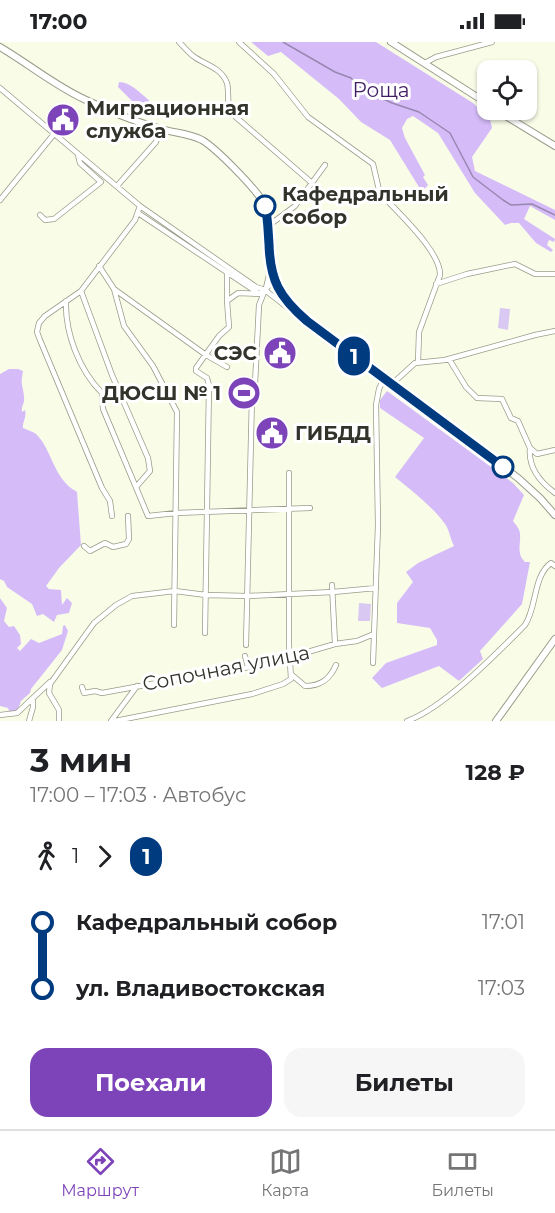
<!DOCTYPE html>
<html lang="ru">
<meta charset="utf-8">
<style>
:root{--surface:#fff;--page:#f6f6f6;--text:#202124;--muted:#757577;--line:#e0e0e0;--accent:#7d43b9}
body{margin:0;font-family:Montserrat,sans-serif;background:var(--page);color:var(--text);height:100vh;display:flex;flex-direction:column;font-size:22px;white-space:nowrap}
*{box-sizing:border-box;margin:0}
p{font-size:20px;color:var(--muted)}
.icon{flex:none;width:33px;height:33px;fill:none;stroke:currentColor;stroke-width:2;stroke-linecap:round;stroke-linejoin:round}
.map{position:relative;height:679px;overflow:hidden}
.side{display:flex;flex-direction:column;background:var(--surface);flex:1}
.side>*{flex:none}
.badge{padding:0 12px;border-radius:20px;font-size:21px;line-height:39px}
.controls{position:absolute;left:477px;top:18px;display:grid;gap:12px}
.controls a{display:grid;place-items:center;width:60px;height:60px;border-radius:12px;background:var(--surface);box-shadow:0 2px 4px #0004;font-size:30px}
.map>.badge{position:absolute;translate:-50% -50%;box-shadow:0 0 0 3px #fff}
.legs{display:flex;align-items:center;gap:9px;height:66px;padding:0 30px;font-size:20px}
.legs p{margin-inline-start:auto}
.overview{display:flex;align-items:center;justify-content:space-between;height:102px;padding:0 30px}
h1{font-size:33px;font-weight:700;line-height:45px}
.action{display:flex;gap:12px;margin-top:auto;padding:12px 30px}
.action a{flex:1;height:69px;border-radius:18px;background:var(--accent);color:#fff;font-size:24px;font-weight:700;line-height:69px;text-align:center}
.action a+a{background:var(--page);color:var(--text)}
ul{padding:0 30px;list-style:none}
li{display:flex;align-items:center;gap:21px;height:66px;font-size:22px}
li i{display:grid;place-items:center;width:9px;height:100%;margin:0 8px;background:currentColor}
li i::after{content:'';width:15px;height:15px;margin:-8px;border:4px solid;border-radius:50%;background:var(--surface)}
li p{margin-inline-start:auto}
li:first-child i{background:linear-gradient(#0000 50%,currentColor 0)}
li:last-child i{background:linear-gradient(currentColor 50%,#0000 0)}
.status{display:flex;justify-content:space-between;align-items:center;height:42px;padding:0 30px;background:var(--surface);direction:ltr}
.status svg{height:16px;fill:currentColor}
.dock{display:flex;justify-content:space-around;align-items:center;height:84px;border-top:2px solid var(--line);background:var(--surface);font-size:16px;color:var(--muted)}
.dock a{display:grid;justify-items:center;gap:3px}
.dock .on{color:var(--accent)}
.map>svg:first-child{display:block}
.green{fill:#d9c8f2}
.forest{fill:#d5bcf9}
.lines{fill:none;stroke-linecap:round;stroke-linejoin:round}
.stream{stroke:#9887af;stroke-width:1.5}
.minor-casing{stroke:#999c89;stroke-width:6}
.major-casing{stroke:#999c89;stroke-width:8}
.minor{stroke:#fff;stroke-width:4.5}
.major{stroke:#fff;stroke-width:6}
.line-1-casing{stroke:#fff;stroke-width:14}
.line-1{stroke:#003b80;stroke-width:9}
.stop-1-dot{fill:#fff;stroke:#003b80;stroke-width:3}
.labels{text-anchor:middle;dominant-baseline:central;stroke-width:6;stroke-linejoin:round;paint-order:stroke}
.park-label{font-size:20px;fill:#401e63;stroke:#fff}
.poi-label{font-size:20px;font-weight:bold;fill:#32332b;stroke:#fff;text-anchor:start}
.stop-label{font-size:20px;font-weight:bold;fill:#32332b;stroke:#fff;text-anchor:start}
.street-label{font-size:20px;fill:#32332b;stroke:#fff}
</style>
<div class="status"><b>17:00</b><svg viewBox="0 0 49 12"><path d="M0 12V9h3v3zM5 12V6h3v6zM10 12V3h3v9zM15 12V0h3v12zM26 1h20v11H26zM47 4h2v5h-2z"/></svg></div>
<div class="map">
<svg width="555" height="679" viewBox="0 0 555 679">
<rect width="100%" height="100%" fill="#f9fde8"/>
<!-- green -->
<path class="green" d="M500 266 510 267 508 288 498 286Z
M359 561 371 562 370 579H358Z"/>
<!-- forest -->
<path class="forest" d="M251 0H376L473 61 490 77 492 86 472 115 475 129 555 168V178L530 164 524 177 555 197 554 200 549 198 547 203 553 208 551 210 536 201 519 181H511L505 183 475 151 438 91 413 74 407 77 402 86 405 96 425 133 423 135 428 143 422 150 390 98 361 80 339 57 281 10 268 14Z
M119 40C131 40 141 52 151 60 152 66 151 70 145 73L140 70 139 66 118 45Z
M9 327H18L23 329C20 345 23 342 24 355 25 362 21 363 22 370L25 368C27 376 22 380 23 386 27 388 32 389 36 392 52 407 53 437 77 450L81 503 59 526 46 544 49 547 61 548 62 563 67 556 72 561 69 571 57 573 54 580 43 572 37 574 32 562 7 545 4 539 0 537V332Z
M387 349 513 441 524 453 513 479C516 483 520 487 520 492 521 503 516 511 525 520H530L522 562 480 609 483 617 459 639 439 624 382 646 372 636 386 621 437 603V598L430 586 397 581V561L413 540 406 530 418 521 454 504C450 496 449 487 445 482 432 464 412 449 395 435L424 396 380 366V358Z
M0 556 7 566 4 579 9 585 14 584 20 593 21 602 17 606 20 609 31 597 39 601 62 592 63 584 65 583 68 589 62 608 31 647 30 651 21 659 17 670 10 672 8 666 0 664Z"/>
<g class="lines">
<!-- stream -->
<path class="stream" d="M283 0 335 30 351 36 362 47 392 61 419 70 450 91 473 135 503 158 511 163 532 162 555 173"/>
<defs>
<path id="minor" d="M179 0C183 4 188 10 193 14 205 23 221 25 227 41 229 48 227 60 230 70L312 141
M239 0 274 32 308 75 373 122 379 148 384 155C399 172 441 210 440 233L419 290 418 321
M425 21 436 15 492 0
M0 46 140 164 256 245 265 248 302 277
M117 144 156 100 161 87
M0 158 54 92
M138 171 258 251
M40 173 45 178 54 177 101 140 80 121 78 113
M268 184 295 164 325 123
M99 224 114 247 124 284 153 324 177 370 174 583
M227 231V259
M436 242 467 232 515 222 535 232H555
M266 246 269 233 267 210
M114 247 206 313 227 325
M81 249 112 333 148 416 150 429 136 445
M66 259C65 291 79 328 102 351L103 367 148 474 176 471 310 466
M449 317 466 345 477 356 502 357 511 376 518 379 530 406 537 412 555 408
M392 342 415 321 445 318 535 293 555 289
M530 406C528 425 540 440 555 451
M112 474 110 459 102 446 40 298 37 290 39 281 45 274 81 249 135 178 140 164
M84 504 90 509 105 501 113 505 126 502 129 497 128 474
M332 543 335 602
M205 591 209 343 207 336 196 329V326L219 294 229 285 227 259 238 251 259 252 265 248
M246 603 252 354 255 342 259 263 265 248 274 238
M245 614 248 625
M373 621 378 483 376 363 379 347 384 336
M292 633 305 644C321 644 330 637 336 623
M82 645 84 651 95 649 102 651 173 638 179 635 220 631 270 621 335 602 357 599 374 592
M0 673 17 671 50 640
M29 679 33 665V656
M59 679V668L49 651 50 642 94 581 116 563 132 554 175 549 206 553 248 554 333 550 376 546
M111 679 137 644
M115 679 252 652 283 642 291 637 289 603V431
M407 679C444 666 497 611 525 583 537 565 533 534 551 521L555 524"/>
<path id="major" d="M391 0 488 62
M0 5C29 22 55 44 86 58 109 69 133 79 158 86 172 91 189 91 202 98 217 107 254 145 263 160 268 169 268 181 268 191 270 232 275 251 307 279L518 436 540 456 555 473
M496 68 555 104
M496 679 555 597"/>
</defs>
<!-- minor casing -->
<use href="#minor" class="minor-casing"/>
<!-- major casing -->
<use href="#major" class="major-casing"/>
<!-- minor -->
<use href="#minor" class="minor"/>
<!-- major -->
<use href="#major" class="major"/>
</g>
<g class="lines">
<defs>
<path id="line-1" d="M265 164C268 176 268 189 269 202 270 238 279 255 307 279L503 425"/>
</defs>
<!-- line-1 casing -->
<use href="#line-1" class="line-1-casing"/>
<!-- line-1 -->
<use href="#line-1" class="line-1"/>
</g>
<!-- icons -->
<defs>
<symbol id="civic-disc" viewBox="-11 -11 22 22"><circle r="9.5" fill="#7d43b9" stroke="#fff"/><path d="M-.6-6.5H3V-4.5H.6V-3L4-1V1h2V6H-6V1h2V-1L-.6-3ZM-1.2 2.5V6h2.4V2.5Z" fill="#fff"/></symbol>
<symbol id="stadium-disc" viewBox="-11 -11 22 22"><circle r="9.5" fill="#7d43b9" stroke="#fff"/><path d="M0-5a6.5 5 0 1 0 0 10a6.5 5 0 1 0 0-10ZM-3.5-1.8h7v3.6h-7Z" fill="#fff"/></symbol>
</defs>
<g fill-rule="evenodd">
<use href="#civic-disc" x="44" y="59" width="38" height="38"/>
<use href="#civic-disc" x="261" y="292" width="38" height="38"/>
<use href="#stadium-disc" x="225" y="332" width="38" height="38"/>
<use href="#civic-disc" x="253" y="372" width="38" height="38"/>
</g>
<!-- markers -->
<g class="stop-1-dot">
<circle cx="265" cy="164" r="10"/>
<circle cx="503" cy="425" r="10"/>
</g>
<g class="labels">
<!-- park labels -->
<g class="park-label">
<text x="381" y="48">Роща</text>
</g>
<!-- poi labels -->
<g class="poi-label">
<text x="86" y="66">Миграционная<tspan x="86" dy="23">служба</tspan></text>
<text x="257" y="311" text-anchor="end">СЭС</text>
<text x="221" y="351" text-anchor="end">ДЮСШ № 1</text>
<text x="295" y="391">ГИБДД</text>
</g>
<!-- stop labels -->
<g class="stop-label">
<text x="282" y="152">Кафедральный<tspan x="282" dy="23">собор</tspan></text>
</g>
<!-- street labels -->
<g class="street-label">
<text transform="translate(226 626) rotate(-11)">Сопочная улица</text>
</g>
</g>
</svg>
<div class="controls">
<a><svg class="icon" aria-label="locate" viewBox="0 0 24 24"><circle cx="12" cy="12" r="6"/><path d="M12 2v4M12 18v4M2 12h4M18 12h4"/></svg></a>
</div>
<b class="badge" style="left:354px;top:314px;background:#003b80;color:#fff">1</b>
</div>
<section class="side">
<div class="overview"><div><h1>3 мин</h1><p>17:00 – 17:03 · Автобус</p></div><b>128 ₽</b></div>
<div class="legs"><svg class="icon" aria-label="walk" viewBox="0 0 24 24"><circle cx="13" cy="4" r="2"/><path d="M13 8l-2 6 4 7M11 14l-3 7M7 12l3-4h3l4 4"/></svg>1<svg class="icon" aria-label="forward" viewBox="0 0 24 24"><path d="M9 5l7 7-7 7"/></svg><b class="badge" style="background:#003b80;color:#fff">1</b></div>
<ul>
<li><i style="color:#003b80"></i><b>Кафедральный собор</b><p>17:01</p></li>
<li><i style="color:#003b80"></i><b>ул. Владивостокская</b><p>17:03</p></li>
</ul>
<div class="action"><a>Поехали</a><a>Билеты</a></div>
</section>
<nav class="dock">
<a class="on"><svg class="icon" aria-label="directions" viewBox="0 0 24 24"><path d="M12 3l9 9-9 9-9-9zM9 14v-3h6M13 9l2 2-2 2"/></svg>Маршрут</a>
<a><svg class="icon" aria-label="map" viewBox="0 0 24 24"><path d="M3 6l6-2 6 2 6-2v14l-6 2-6-2-6 2zM9 4v14M15 6v14"/></svg>Карта</a>
<a><svg class="icon" aria-label="tickets" viewBox="0 0 24 24"><path d="M3 7h18v10H3zM15 7v10"/></svg>Билеты</a>
</nav>
